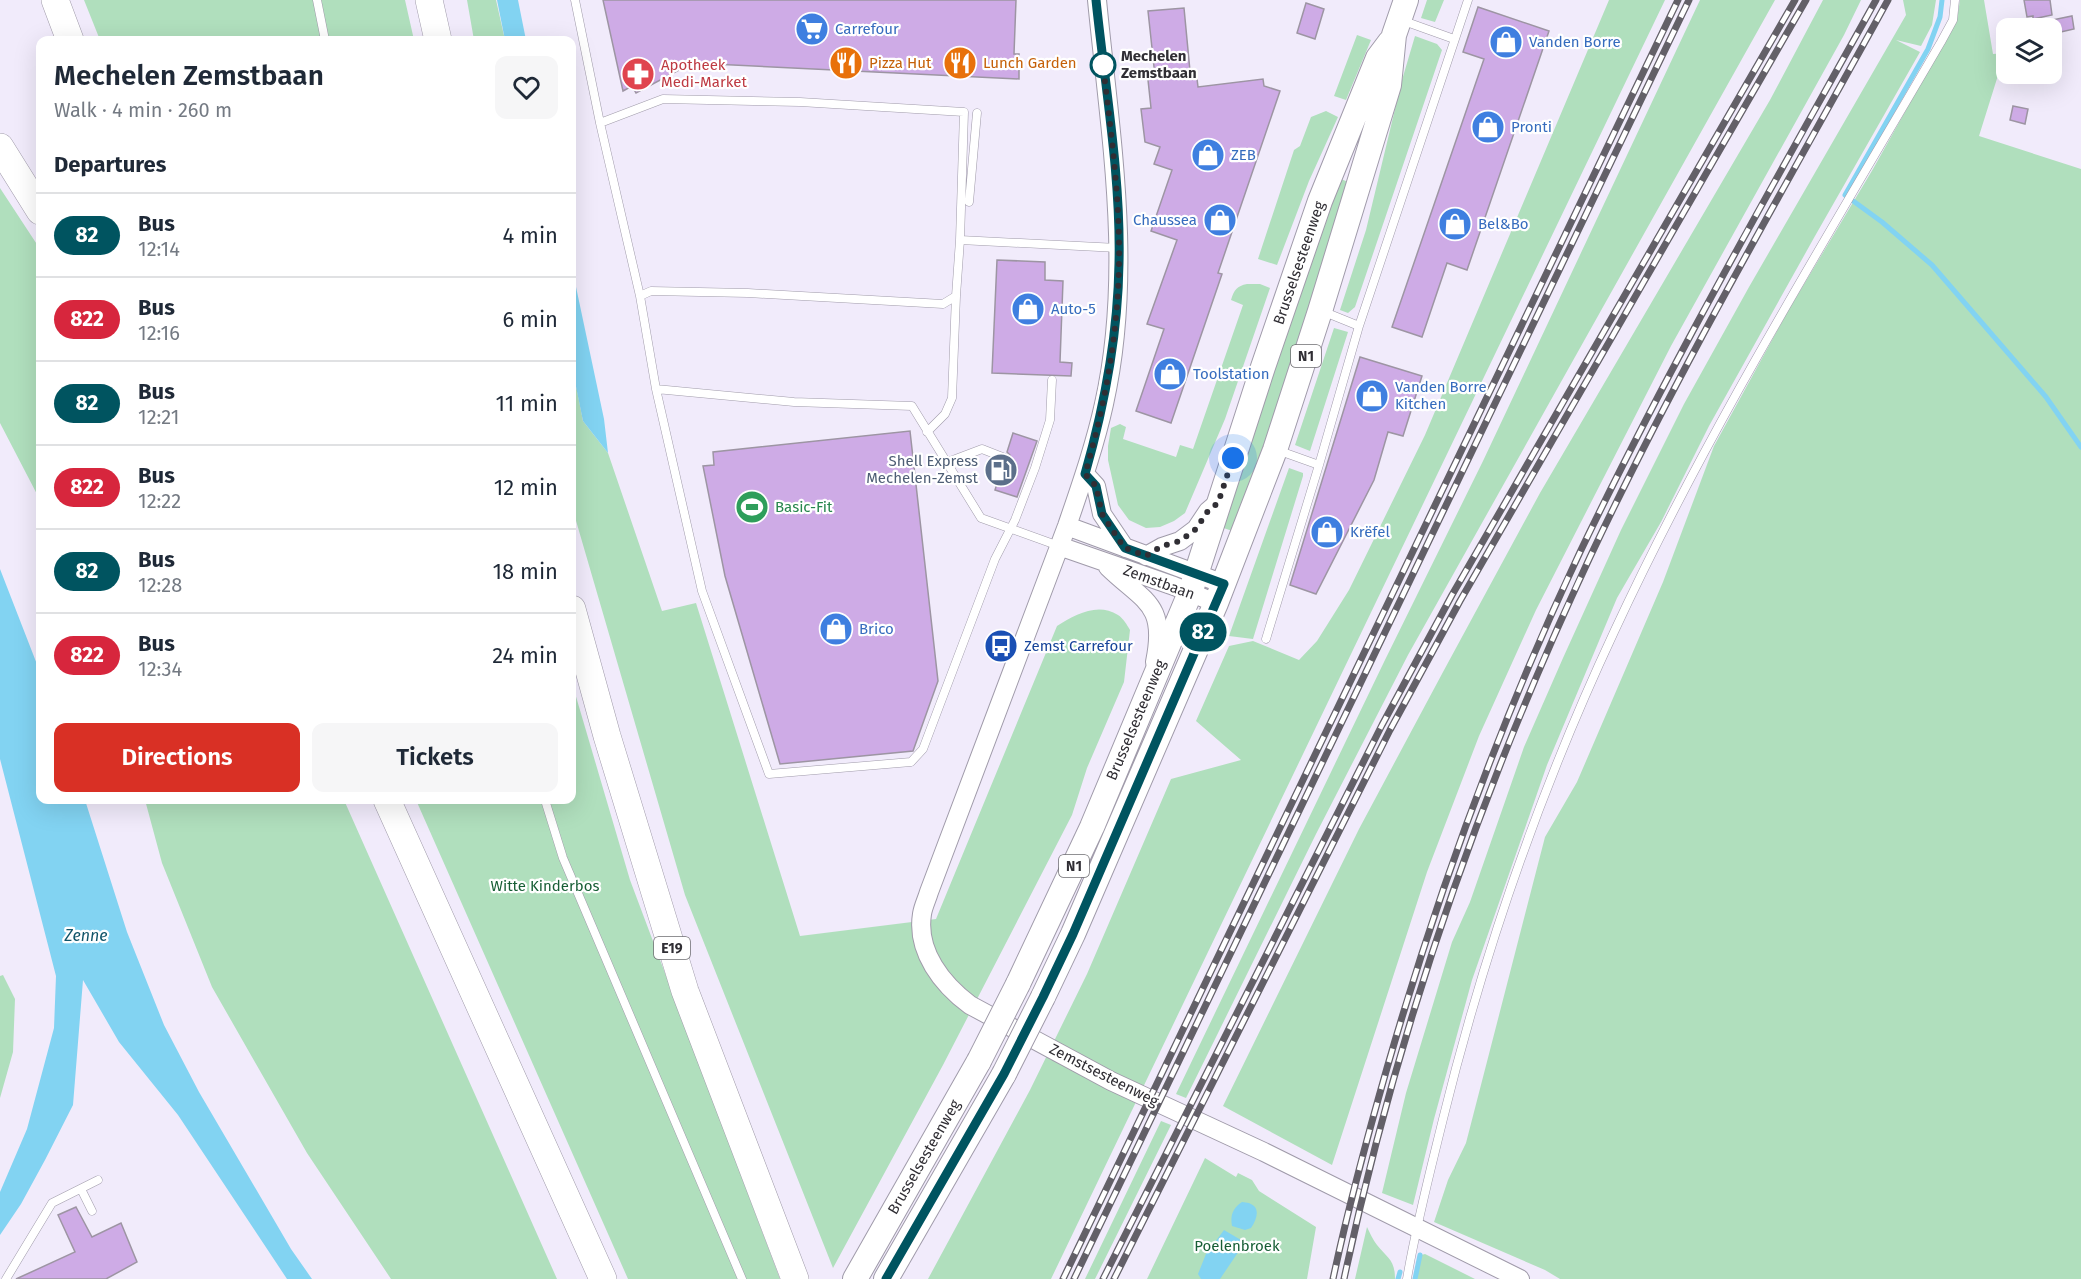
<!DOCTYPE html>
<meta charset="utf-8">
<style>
:root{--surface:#fff;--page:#f6f6f7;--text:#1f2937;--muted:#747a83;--line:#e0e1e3;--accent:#d93025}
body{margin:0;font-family:"Fira Sans",sans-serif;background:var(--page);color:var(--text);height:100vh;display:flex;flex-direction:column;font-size:22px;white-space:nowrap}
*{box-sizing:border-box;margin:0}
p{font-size:20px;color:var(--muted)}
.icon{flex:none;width:33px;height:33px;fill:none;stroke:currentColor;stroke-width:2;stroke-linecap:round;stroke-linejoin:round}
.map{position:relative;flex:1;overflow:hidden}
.sheet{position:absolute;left:36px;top:36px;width:540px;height:768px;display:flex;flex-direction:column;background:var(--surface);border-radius:12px;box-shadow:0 6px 24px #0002}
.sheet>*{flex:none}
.badge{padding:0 12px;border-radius:20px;font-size:21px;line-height:39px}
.buttons{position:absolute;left:1996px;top:18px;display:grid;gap:12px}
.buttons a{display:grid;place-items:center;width:66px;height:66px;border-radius:12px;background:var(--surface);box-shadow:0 6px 24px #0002;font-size:30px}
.you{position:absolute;width:30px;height:30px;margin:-15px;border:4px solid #fff;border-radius:50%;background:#1a73e8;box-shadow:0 0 0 9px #1a73e833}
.map>.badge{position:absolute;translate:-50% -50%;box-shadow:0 0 0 3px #fff}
h2{padding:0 18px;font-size:22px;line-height:54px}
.round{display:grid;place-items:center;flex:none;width:63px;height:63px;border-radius:12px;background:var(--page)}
.summary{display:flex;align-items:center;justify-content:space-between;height:102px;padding:0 18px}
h1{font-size:28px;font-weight:600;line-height:45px}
.action{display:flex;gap:12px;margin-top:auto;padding:12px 18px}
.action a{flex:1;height:69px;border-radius:12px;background:var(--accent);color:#fff;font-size:24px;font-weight:600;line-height:69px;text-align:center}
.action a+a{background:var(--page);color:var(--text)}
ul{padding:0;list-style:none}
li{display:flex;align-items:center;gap:18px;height:84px;padding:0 18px;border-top:2px solid var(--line)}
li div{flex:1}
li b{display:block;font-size:22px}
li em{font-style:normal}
li .badge{min-width:66px;font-weight:700;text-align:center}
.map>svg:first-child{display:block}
.green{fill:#b0dfbd}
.water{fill:#82d3f2}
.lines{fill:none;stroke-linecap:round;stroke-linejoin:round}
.stream{stroke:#82d3f2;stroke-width:5}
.building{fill:#ceabe6;stroke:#9d95a3;stroke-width:1.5}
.service-casing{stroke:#a09baa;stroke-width:9}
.tertiary-casing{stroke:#a09baa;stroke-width:20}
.primary-casing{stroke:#a09baa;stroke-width:26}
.motorway-casing{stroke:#a09baa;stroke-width:28}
.service{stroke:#fff;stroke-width:8}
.tertiary{stroke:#fff;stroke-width:18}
.primary{stroke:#fff;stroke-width:24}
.motorway{stroke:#fff;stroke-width:27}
.rail-casing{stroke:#636068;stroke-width:7}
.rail{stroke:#fff;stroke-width:4.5;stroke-dasharray:14;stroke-linecap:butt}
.primary-bridge-casing{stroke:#a09baa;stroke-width:26;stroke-linecap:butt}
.primary-bridge{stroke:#fff;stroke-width:24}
.line-casing{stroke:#fff;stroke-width:14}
.line{stroke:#005460;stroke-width:9}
.walk{stroke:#302e34;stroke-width:6;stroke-dasharray:0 10.8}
.stop-dot{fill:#fff;stroke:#005460;stroke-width:3}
.labels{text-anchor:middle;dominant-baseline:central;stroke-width:4.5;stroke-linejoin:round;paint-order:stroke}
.shield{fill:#fff;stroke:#6e6d71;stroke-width:1.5}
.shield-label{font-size:14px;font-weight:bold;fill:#302e34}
.shop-label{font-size:15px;fill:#366cbe;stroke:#fff;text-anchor:start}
.stop-label{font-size:15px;font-weight:bold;fill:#302e34;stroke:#fff;text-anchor:start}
.food-label{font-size:15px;fill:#c56008;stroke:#fff;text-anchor:start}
.health-label{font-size:15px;fill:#be3a42;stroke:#fff;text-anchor:start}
.street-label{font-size:15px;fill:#302e34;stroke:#fff}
.service-label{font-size:15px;fill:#4e5e75;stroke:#fff;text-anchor:end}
.leisure-label{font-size:15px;fill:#27864d;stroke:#fff;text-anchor:start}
.transit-label{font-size:15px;fill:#164399;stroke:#fff;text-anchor:start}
.park-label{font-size:15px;fill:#175e35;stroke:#fff}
.water-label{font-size:16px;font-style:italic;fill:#105469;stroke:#fff}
</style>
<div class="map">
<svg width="2081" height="1279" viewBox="0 0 2081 1279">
<rect width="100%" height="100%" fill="#f1ebfb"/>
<!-- green -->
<path class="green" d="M84 0H405L414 40H100Z
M467 0H496L505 40H474Z
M1427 0H1444L1435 22 1421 18Z
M1609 0H1665L1051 1279H928L1030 1090 1087 974 1171 779 1241 760 1196 721 1229 646 1253 641 1299 660 1317 641 1349 590 1425 435Z
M1700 0H1775L1408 655 1316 834 1186 1098 1176 1094 1384 662 1483 461Z
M1823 0H1861L1844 35 1671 346 1536 610 1479 736 1427 872 1332 1165 1223 1106 1359 829 1443 672 1540 493 1770 100Z
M1903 0H1936L1932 25 1921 46 1896 40 1920 52 1815 236 1709 426 1661 522 1617 598 1547 765 1472 980 1434 1119 1413 1205 1382 1193 1406 1093 1452 942 1470 902 1524 747 1563 658 1621 530 1684 404 1749 287 1906 15Z
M1960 0H1984L1993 54 2005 53 1979 136 2081 169V1279H1560L1545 1270 1434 1222 1448 1180 1466 1143 1545 837 1577 782 1663 582 1714 446 1788 311 1873 169 1957 19Z
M1357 35 1371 40 1346 100 1334 96Z
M1415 36 1437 44 1442 50 1355 307 1348 313 1340 310 1366 230 1402 80Z
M1326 111 1338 117 1309 181 1277 265 1258 259 1294 150 1300 146 1311 117Z
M1341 179 1348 182 1316 291 1235 532 1218 526 1318 236Z
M0 188 40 249V500L0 423Z
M1247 284H1260L1270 288 1225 419 1185 513 1174 521 1160 527 1146 528 1129 520 1118 505 1108 460V446L1111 428 1120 424 1126 427 1123 439 1176 457 1180 445 1193 449 1243 305 1231 300C1234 290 1237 286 1247 284Z
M1334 328 1348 332 1310 451 1295 445Z
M572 365 583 421 608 453 662 611 696 603 800 936 936 919 1057 626C1075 615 1097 602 1118 615 1123 618 1127 625 1130 630L1124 682 1087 768 1072 815 943 1065 833 1268 685 895 572 507Z
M1289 468 1303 473V476L1253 639 1229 636Z
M572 683 630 880 780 1279H628L416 800H572Z
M145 800H344L557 1279H391L307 1153 212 987 162 863Z
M3 975 15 999 13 1052 0 1098V976Z
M1161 1121 1171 1125 1095 1279H1085Z
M1205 1158 1236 1177 1238 1173 1252 1180 1259 1191 1316 1227 1307 1279H1147Z
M1367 1227C1370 1233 1373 1240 1377 1245 1387 1258 1395 1259 1395 1279H1355Z
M1425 1254 1475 1279H1417L1421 1255Z"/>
<!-- water -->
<path class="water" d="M497 0H518L526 40H505Z
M572 268 604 419 608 453 583 421 572 367Z
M0 569 40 672V800H85L127 932 164 1025 199 1092 291 1249 312 1279H287L178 1115 119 1042 83 980 73 1105 45 1160 21 1204 0 1235V1192L27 1129 54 1028 56 976 0 759Z
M1242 1202C1261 1203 1259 1216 1251 1228L1245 1230 1232 1226C1230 1215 1233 1208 1242 1202Z
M1224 1230 1241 1240V1248L1220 1279H1201L1198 1274 1206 1254Z"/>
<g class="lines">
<!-- stream -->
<path class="stream" d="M1942 0 1940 17 1928 49 1845 195 1882 222 1932 265 2046 397 2081 447
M1398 1279 1400 1272
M1415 1279 1420 1255"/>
</g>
<!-- building -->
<path class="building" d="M603 0H1016L1014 54H1019V79L692 63 636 93 632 86 623 91Z
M2024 0H2050L2052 15 2033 19V16L2027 17Z
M1306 3 1324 9 1315 39 1297 33Z
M1478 7 1549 31 1467 270 1447 263 1422 337 1392 327 1484 59 1463 52Z
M1184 8 1190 71 1196 70 1198 87 1263 79 1264 86 1280 91 1218 273 1222 274 1171 423 1136 411 1164 329 1147 324 1177 240 1151 231 1172 170 1154 164 1160 147 1145 142 1141 109 1151 108 1148 80 1155 76 1148 11Z
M2072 16 2074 29 2052 34V20Z
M2013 106 2028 109 2025 124 2010 120Z
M997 260 1045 262V280L1063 281 1060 362 1072 363 1071 376 992 373Z
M1360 357 1422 376 1403 436 1388 432 1374 480 1316 594 1290 585Z
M910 431 938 681 913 751 780 764 725 576 703 466 714 465 713 452Z
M1013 433 1037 441 1017 497 995 490 1003 464 1008 463 1011 460 1010 455 1007 452Z
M76 1207 92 1237 121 1223 137 1262 106 1279H16L75 1252 58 1215Z"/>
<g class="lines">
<defs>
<path id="service" d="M317 0 325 40
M575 0 600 123 640 296
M1401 20 1454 39
M600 123 663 99 800 102 964 112 960 240
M969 202 977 113
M1322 311 1359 326
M656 389 702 591 769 774 911 762 923 749 995 559 1015 520 1035 468 1050 420 1052 380
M927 432 945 414 952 398 956 296
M1277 450 1319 465
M945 463 982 449 1005 458
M1059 546 981 518 912 406 794 402 656 389 640 296 651 291 748 293 943 304 956 296 960 240 1118 248
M1266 639 1319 465 1359 326 1468 0
M545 800 563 858 742 1279
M81 1189 92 1211
M6 1279 52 1203 98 1180
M1407 1279C1416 1225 1430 1172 1443 1119 1484 952 1541 788 1614 632 1709 427 1828 236 1941 42L1953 20 1955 0"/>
<path id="tertiary" d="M1097 0C1110 134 1134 270 1104 404 1095 445 1081 485 1067 526L929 892C927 899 923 907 922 914 916 952 943 985 970 1005L1111 1081 1264 1152 1520 1279
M1085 474 1096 486 1102 514 1125 548
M1067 526 1224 584
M1059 546 1174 586 1216 603
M1146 556 1162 547 1180 541 1196 529 1208 511 1215 505
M1108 567C1144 602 1167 603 1155 662"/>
<path id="primary" d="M1018 984 1092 827 1190 593 1263 367 1320 201 1378 58 1390 42
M1043 997 1073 934 1216 603 1275 450 1320 311 1389 85 1394 35 1406 0
M855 1279 979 1061
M886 1279 1004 1074"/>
<path id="motorway" d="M55 0 70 40
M429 0 438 40
M0 147 40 211
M572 609 607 736 685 991 795 1279
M387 800 603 1279"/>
</defs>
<!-- service casing -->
<use href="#service" class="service-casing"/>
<!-- tertiary casing -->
<use href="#tertiary" class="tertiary-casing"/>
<!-- primary casing -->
<use href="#primary" class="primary-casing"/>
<!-- motorway casing -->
<use href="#motorway" class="motorway-casing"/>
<!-- service -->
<use href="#service" class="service"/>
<!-- tertiary -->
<use href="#tertiary" class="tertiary"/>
<!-- primary -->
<use href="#primary" class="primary"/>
<!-- motorway -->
<use href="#motorway" class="motorway"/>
<defs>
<path id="rail" d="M1063 1279 1678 0
M1074 1279 1689 0
M1103 1279 1382 725 1452 595 1795 0
M1114 1279 1390 730 1460 601 1806 0
M1333 1279C1348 1208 1367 1138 1387 1068 1438 891 1502 717 1581 550 1671 362 1775 182 1876 0
M1344 1279C1397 1030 1482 787 1590 557 1680 366 1787 184 1888 0"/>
</defs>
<!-- rail casing -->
<use href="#rail" class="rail-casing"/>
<!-- rail -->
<use href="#rail" class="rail"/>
<defs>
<path id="primary-bridge" d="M979 1061 1018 984
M1004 1074 1043 997"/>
</defs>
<!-- primary-bridge casing -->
<use href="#primary-bridge" class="primary-bridge-casing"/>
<!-- primary-bridge -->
<use href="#primary-bridge" class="primary-bridge"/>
</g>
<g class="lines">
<defs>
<path id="line" d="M886 1279 1004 1074 1043 997 1073 934 1224 584 1125 548 1102 514 1096 486 1085 474C1105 404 1118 336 1119 263 1121 175 1105 87 1096 0"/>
</defs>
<!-- line casing -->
<use href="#line" class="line-casing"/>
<!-- line -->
<use href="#line" class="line"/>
<!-- walk -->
<path class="walk" d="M1103 65 1102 57C1110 125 1120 194 1119 262 1118 335 1105 405 1085 474L1096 486 1102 514 1119 540 1125 548 1146 556 1162 546 1180 541 1196 529 1208 511 1218 503 1233 458"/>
</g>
<!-- icons -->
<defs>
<symbol id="supermarket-disc" viewBox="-11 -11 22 22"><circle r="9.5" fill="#3f7fe0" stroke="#fff"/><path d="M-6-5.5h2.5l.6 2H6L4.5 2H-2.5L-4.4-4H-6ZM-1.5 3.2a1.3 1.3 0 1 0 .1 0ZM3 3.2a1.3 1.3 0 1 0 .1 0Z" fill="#fff"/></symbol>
<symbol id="shop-disc" viewBox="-11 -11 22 22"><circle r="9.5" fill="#3f7fe0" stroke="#fff"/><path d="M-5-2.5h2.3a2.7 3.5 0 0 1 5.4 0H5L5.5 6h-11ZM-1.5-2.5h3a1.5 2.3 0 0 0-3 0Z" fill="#fff"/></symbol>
<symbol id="restaurant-disc" viewBox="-11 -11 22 22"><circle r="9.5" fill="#e8710a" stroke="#fff"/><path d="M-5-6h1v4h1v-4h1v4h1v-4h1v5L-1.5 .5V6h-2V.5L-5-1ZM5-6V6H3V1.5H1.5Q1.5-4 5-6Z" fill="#fff"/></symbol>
<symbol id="pharmacy-disc" viewBox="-11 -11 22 22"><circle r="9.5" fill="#e0444e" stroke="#fff"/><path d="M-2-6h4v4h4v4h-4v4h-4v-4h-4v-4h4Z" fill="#fff"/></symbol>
<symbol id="fuel-disc" viewBox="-11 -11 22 22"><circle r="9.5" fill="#5c6f8a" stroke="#fff"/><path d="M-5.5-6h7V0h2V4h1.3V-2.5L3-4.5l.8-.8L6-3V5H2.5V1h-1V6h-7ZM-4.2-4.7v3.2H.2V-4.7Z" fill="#fff"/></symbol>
<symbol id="stadium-disc" viewBox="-11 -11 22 22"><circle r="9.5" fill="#2e9e5b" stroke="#fff"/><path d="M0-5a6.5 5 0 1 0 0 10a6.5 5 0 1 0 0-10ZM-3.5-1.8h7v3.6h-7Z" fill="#fff"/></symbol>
<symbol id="bus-disc" viewBox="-11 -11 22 22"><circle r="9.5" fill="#1a4fb4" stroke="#fff"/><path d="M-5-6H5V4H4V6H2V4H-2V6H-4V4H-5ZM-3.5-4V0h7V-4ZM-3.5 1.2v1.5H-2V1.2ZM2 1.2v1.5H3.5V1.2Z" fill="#fff"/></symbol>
</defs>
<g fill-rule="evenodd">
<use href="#supermarket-disc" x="793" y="10" width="38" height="38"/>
<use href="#shop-disc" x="1487" y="23" width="38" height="38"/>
<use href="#restaurant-disc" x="827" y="44" width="38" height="38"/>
<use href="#restaurant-disc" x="941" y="44" width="38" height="38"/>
<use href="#pharmacy-disc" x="619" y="55" width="38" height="38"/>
<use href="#shop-disc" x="1469" y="108" width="38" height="38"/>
<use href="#shop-disc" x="1189" y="136" width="38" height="38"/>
<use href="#shop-disc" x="1201" y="201" width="38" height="38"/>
<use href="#shop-disc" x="1436" y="205" width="38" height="38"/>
<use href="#shop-disc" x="1009" y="290" width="38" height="38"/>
<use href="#shop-disc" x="1151" y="355" width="38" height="38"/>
<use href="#shop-disc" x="1353" y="377" width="38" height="38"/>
<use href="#fuel-disc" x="982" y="451" width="38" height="38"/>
<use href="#stadium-disc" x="733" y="488" width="38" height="38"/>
<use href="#shop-disc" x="1308" y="513" width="38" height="38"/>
<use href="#shop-disc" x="817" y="610" width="38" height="38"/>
<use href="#bus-disc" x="982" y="627" width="38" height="38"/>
</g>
<!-- markers -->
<circle class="stop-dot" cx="1103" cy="65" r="12"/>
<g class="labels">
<!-- shield labels -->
<g class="shield">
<rect x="1291" y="345" width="30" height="22" rx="4.5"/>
<rect x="1059" y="855" width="30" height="22" rx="4.5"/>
<rect x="654" y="937" width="36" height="22" rx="4.5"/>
</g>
<g class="shield-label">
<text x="1306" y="356">N1</text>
<text x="1074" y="866">N1</text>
<text x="672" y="948">E19</text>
</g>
<!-- shop labels -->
<g class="shop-label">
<text x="835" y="29">Carrefour</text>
<text x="1529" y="42">Vanden Borre</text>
<text x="1511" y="127">Pronti</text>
<text x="1231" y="155">ZEB</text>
<text x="1197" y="220" text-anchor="end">Chaussea</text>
<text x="1478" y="224">Bel&amp;Bo</text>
<text x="1051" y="309">Auto-5</text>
<text x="1193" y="374">Toolstation</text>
<text x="1395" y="387">Vanden Borre<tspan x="1395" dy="17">Kitchen</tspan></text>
<text x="1350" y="532">Krëfel</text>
<text x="859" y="629">Brico</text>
</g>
<!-- stop labels -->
<g class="stop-label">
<text x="1121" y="56">Mechelen<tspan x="1121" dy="17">Zemstbaan</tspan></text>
</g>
<!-- food labels -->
<g class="food-label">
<text x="869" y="63">Pizza Hut</text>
<text x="983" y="63">Lunch Garden</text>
</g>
<!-- health labels -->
<g class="health-label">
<text x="661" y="65">Apotheek<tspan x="661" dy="17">Medi-Market</tspan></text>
</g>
<!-- street labels -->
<g class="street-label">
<text transform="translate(1299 263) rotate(-71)">Brusselsesteenweg</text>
<text transform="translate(1159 582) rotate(20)">Zemstbaan</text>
<text transform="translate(1136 720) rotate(-67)">Brusselsesteenweg</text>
<text transform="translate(1104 1075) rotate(27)">Zemstsesteenweg</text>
<text transform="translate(924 1157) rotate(-60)">Brusselsesteenweg</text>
</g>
<!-- service labels -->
<g class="service-label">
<text x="978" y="461">Shell Express<tspan x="978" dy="17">Mechelen-Zemst</tspan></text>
</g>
<!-- leisure labels -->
<g class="leisure-label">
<text x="775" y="507">Basic-Fit</text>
</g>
<!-- transit labels -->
<g class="transit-label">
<text x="1024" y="646">Zemst Carrefour</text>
</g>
<!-- park labels -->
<g class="park-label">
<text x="545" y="886">Witte Kinderbos</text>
<text x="1237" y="1246">Poelenbroek</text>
</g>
<!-- water labels -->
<g class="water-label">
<text x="86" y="935">Zenne</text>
</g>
</g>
</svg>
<div class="buttons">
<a><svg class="icon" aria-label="layers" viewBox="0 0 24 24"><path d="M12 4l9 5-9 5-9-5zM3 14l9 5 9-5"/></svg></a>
</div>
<div class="you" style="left:1233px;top:458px"></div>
<b class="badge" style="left:1203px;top:632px;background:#005460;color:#fff">82</b>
<section class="sheet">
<div class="summary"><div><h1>Mechelen Zemstbaan</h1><p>Walk · 4 min · 260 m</p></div><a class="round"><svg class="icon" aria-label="heart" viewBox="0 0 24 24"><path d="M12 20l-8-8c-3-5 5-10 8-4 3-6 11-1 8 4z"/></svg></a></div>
<h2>Departures</h2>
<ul>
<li><span class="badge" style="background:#005460;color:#fff">82</span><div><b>Bus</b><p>12:14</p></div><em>4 min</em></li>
<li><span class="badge" style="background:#d7263d;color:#fff">822</span><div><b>Bus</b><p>12:16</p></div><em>6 min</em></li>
<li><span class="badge" style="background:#005460;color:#fff">82</span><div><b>Bus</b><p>12:21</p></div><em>11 min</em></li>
<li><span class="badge" style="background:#d7263d;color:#fff">822</span><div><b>Bus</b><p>12:22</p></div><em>12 min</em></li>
<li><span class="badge" style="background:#005460;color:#fff">82</span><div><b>Bus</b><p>12:28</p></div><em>18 min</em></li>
<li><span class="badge" style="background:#d7263d;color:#fff">822</span><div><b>Bus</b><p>12:34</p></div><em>24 min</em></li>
</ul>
<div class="action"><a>Directions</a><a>Tickets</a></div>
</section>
</div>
